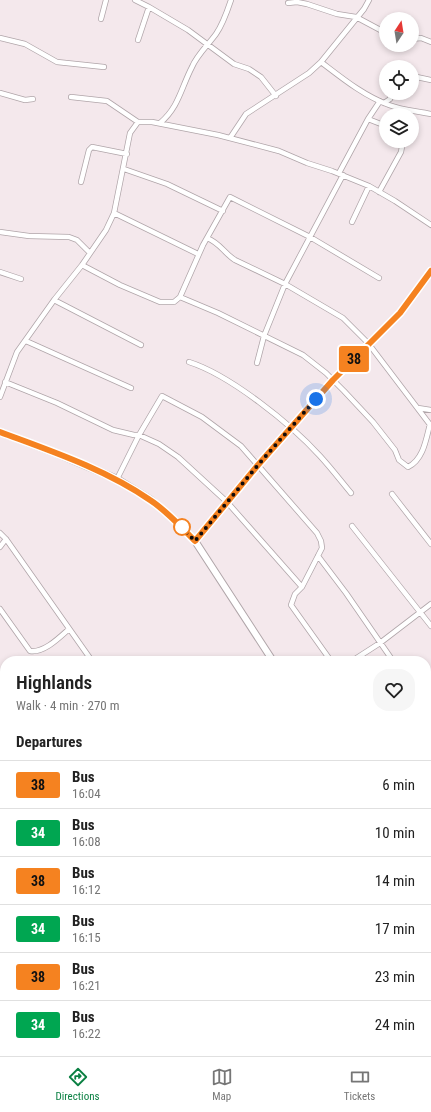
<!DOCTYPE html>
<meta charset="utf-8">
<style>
:root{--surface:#fff;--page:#f6f6f6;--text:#222;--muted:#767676;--line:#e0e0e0;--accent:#0b8043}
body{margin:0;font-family:"Roboto Condensed",sans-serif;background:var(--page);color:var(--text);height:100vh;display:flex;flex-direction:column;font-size:15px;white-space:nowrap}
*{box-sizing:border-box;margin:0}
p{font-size:13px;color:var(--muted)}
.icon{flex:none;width:22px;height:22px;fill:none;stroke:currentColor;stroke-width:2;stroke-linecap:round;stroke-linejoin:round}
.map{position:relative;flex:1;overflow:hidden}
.panel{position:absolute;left:0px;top:656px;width:431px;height:400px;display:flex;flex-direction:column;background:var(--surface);border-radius:16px 16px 0 0;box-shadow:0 2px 6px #0003}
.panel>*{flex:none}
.badge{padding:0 8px;border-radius:3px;font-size:14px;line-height:26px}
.needle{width:26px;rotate:12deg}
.fabs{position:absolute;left:379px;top:12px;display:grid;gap:8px}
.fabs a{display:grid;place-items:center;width:40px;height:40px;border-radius:50%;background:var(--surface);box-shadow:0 2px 6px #0003;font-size:20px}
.you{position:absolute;width:20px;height:20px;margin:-10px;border:3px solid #fff;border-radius:50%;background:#1a73e8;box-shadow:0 0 0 6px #1a73e833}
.map>.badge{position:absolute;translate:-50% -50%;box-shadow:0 0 0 2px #fff}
h2{padding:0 16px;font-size:15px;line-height:36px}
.round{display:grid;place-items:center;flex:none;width:42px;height:42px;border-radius:16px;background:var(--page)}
.headline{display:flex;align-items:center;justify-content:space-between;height:68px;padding:0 16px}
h1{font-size:19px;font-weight:600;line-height:30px}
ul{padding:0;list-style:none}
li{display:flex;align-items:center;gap:12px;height:48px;padding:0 16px;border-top:1px solid var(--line)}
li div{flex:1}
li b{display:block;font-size:15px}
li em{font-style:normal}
li .badge{min-width:44px;font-weight:700;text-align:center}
.menu{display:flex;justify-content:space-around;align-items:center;height:56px;border-top:1px solid var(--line);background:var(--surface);font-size:11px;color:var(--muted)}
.menu a{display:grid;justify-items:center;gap:2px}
.menu .current{color:var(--accent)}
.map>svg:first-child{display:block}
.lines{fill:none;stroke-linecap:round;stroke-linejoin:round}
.stream{stroke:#d8c0f7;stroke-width:1.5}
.street-casing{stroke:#b0a5a9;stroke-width:6}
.secondary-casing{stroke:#b0a5a9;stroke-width:8}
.street{stroke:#fff;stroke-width:4.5}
.secondary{stroke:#fff;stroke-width:6}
.rail{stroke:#898183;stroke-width:1.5;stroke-dasharray:8 4;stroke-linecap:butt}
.line-casing{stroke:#fff;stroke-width:9}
.line{stroke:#f58220;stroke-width:6}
.walk{stroke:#0f0b0c;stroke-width:4;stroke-dasharray:0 7.2}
.stop-dot{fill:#fff;stroke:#f58220;stroke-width:2}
</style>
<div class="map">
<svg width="431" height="1056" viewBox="0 0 431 1056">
<rect width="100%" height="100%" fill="#f4e8ec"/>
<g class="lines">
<!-- stream -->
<path class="stream" d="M426 1005 431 1004
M426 1037 431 1035
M0 1041 1 1048 0 1049
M234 1056 248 1054 256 1051
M383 1056 389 1051"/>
<defs>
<path id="street" d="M135 0 149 7 188 30 234 64 249 69 261 77 276 96
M288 3 297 2 307 4 337 14 356 17 386 33
M101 19 106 0
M0 38 25 44 57 62 104 67
M412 39 421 38 431 42
M138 40 149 7
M321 62C342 78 364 96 389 105 402 110 417 111 431 114
M412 76 431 80
M0 93 25 100 33 99
M71 97 107 101 138 122
M384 103 390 99 392 93
M368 119 386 126
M160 123C179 107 181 88 192 67 197 55 208 45 216 34 223 24 227 12 231 0
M230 138 246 114 309 73 321 62 364 9 369 0
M124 169 167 184 223 211
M339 173 368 119 380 101
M81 182 89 150 92 147 127 154
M379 192 401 152 403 141
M114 213 198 254
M352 222 369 186
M0 232 29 236 69 237 77 240 90 253
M207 238C220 243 224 253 235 260L285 284 343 318 368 343 431 426
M82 265 120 285 160 302H174L180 297 218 313 303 355 326 373 344 391 373 422 395 450 399 460 408 467C423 460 426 440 430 424
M0 272 21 279
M180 297 203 245 230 197 310 237 379 278
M54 300 141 345
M26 341 131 388
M189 362C230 375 291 424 320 456 331 468 341 481 351 493
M257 363 264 336 285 284 343 175
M5 382 57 403 113 430 134 435H139L159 444 178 457 227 502 302 587
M0 397 17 352 54 300 82 265 106 230 114 213 130 133 138 122H152L218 135 279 151 307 163 332 171 369 186 395 201 431 225
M418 408 431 410
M117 479 139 435 162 396 202 417 241 446 317 533 321 541 322 548 302 587 295 594 291 605 331 661
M392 494 431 544
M352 526 431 626
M0 533 6 539 92 661
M195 541 258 465 333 380 368 343 390 323 409 302 431 271
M0 547 6 539
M318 556 346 593 393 661
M0 609 30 651C44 653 59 638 69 629
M352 661 380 643 431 604
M0 682 5 685
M426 706 431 713
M426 729 431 725
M0 736 5 739
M426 801 431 808
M0 871 5 872
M426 898 431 895
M0 920 5 923
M426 961 431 967
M0 1035 5 1038"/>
<path id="secondary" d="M0 432 58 454 117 479 151 500 171 517 195 541 273 661
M3 1056 10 1051"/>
</defs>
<!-- street casing -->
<use href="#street" class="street-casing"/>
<!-- secondary casing -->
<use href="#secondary" class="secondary-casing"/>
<!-- street -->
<use href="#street" class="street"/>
<!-- secondary -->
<use href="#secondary" class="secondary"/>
<!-- rail -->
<path class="rail" d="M426 977 431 975
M137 1056 148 1051"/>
</g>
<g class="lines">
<defs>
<path id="line" d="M0 432C51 451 105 469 150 500 167 511 181 527 195 541L258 465 333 380 400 313 431 271"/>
</defs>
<!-- line casing -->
<use href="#line" class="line-casing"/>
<!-- line -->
<use href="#line" class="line"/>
<!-- walk -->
<path class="walk" d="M182 527 179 525 195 541 258 465 316 399"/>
</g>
<!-- markers -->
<circle class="stop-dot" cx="182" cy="527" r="8"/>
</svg>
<div class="fabs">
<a><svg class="needle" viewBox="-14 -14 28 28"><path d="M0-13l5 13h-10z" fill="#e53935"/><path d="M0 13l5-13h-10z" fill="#767676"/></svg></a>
<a><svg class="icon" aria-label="locate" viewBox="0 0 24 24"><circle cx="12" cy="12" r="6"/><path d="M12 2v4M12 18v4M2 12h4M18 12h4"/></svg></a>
<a><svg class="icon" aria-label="layers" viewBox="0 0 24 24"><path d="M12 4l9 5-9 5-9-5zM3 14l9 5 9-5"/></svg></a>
</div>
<div class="you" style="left:316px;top:399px"></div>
<b class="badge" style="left:354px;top:359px;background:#f58220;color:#111">38</b>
<section class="panel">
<div class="headline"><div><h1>Highlands</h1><p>Walk · 4 min · 270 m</p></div><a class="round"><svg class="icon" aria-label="heart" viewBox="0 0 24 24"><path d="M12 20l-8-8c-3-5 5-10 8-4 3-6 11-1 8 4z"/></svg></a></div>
<h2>Departures</h2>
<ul>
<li><span class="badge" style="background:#f58220;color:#111">38</span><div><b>Bus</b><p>16:04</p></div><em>6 min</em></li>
<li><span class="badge" style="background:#00a651;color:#fff">34</span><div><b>Bus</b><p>16:08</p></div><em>10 min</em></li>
<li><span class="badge" style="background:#f58220;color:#111">38</span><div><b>Bus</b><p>16:12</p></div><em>14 min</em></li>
<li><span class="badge" style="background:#00a651;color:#fff">34</span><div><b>Bus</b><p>16:15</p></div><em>17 min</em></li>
<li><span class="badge" style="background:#f58220;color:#111">38</span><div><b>Bus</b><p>16:21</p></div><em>23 min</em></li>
<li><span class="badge" style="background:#00a651;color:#fff">34</span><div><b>Bus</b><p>16:22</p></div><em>24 min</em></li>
</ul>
</section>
</div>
<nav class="menu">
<a class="current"><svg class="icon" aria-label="directions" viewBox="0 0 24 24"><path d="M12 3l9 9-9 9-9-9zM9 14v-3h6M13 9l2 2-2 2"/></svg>Directions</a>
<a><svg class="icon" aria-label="map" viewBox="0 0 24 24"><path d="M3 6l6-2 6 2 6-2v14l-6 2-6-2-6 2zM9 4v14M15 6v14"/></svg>Map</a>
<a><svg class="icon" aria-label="tickets" viewBox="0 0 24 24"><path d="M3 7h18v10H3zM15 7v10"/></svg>Tickets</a>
</nav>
